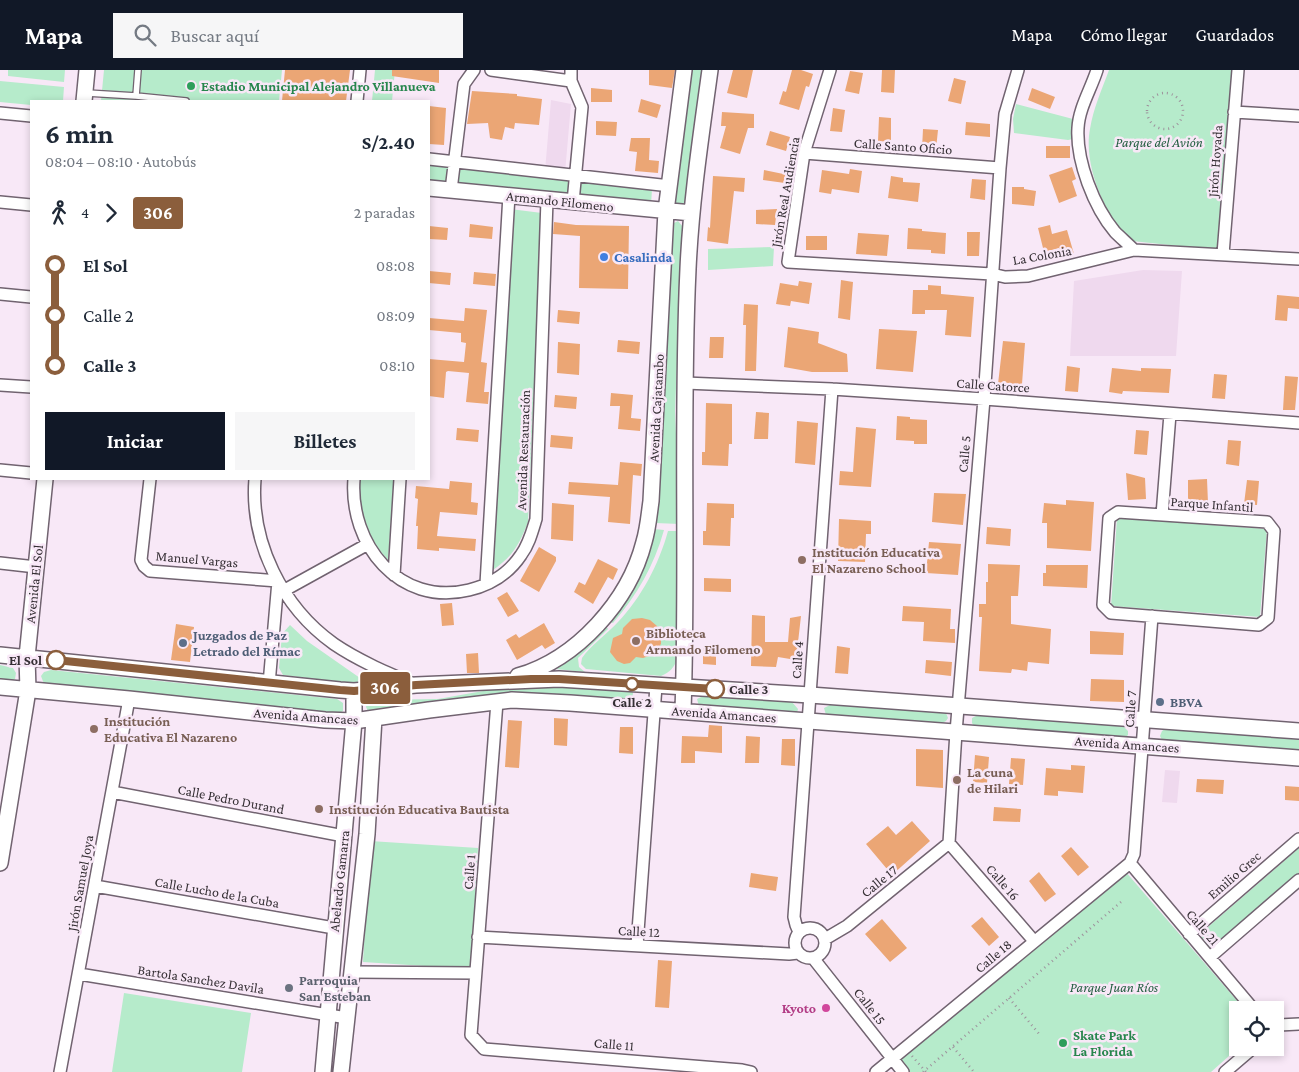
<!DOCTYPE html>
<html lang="es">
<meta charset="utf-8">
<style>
:root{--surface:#fff;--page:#f6f6f7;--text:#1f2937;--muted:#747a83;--accent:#111827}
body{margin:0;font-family:"Crimson Pro",serif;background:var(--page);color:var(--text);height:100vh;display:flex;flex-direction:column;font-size:19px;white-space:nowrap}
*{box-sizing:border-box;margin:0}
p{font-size:16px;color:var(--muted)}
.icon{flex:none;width:28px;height:28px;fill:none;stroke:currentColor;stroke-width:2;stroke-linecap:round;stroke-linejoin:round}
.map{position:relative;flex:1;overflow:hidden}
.side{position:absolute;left:30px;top:30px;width:400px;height:380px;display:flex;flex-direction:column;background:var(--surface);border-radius:0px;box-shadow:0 2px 8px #0003}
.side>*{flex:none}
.badge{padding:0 10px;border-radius:4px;font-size:18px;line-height:32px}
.tools{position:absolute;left:1229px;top:931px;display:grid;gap:10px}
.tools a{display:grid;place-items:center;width:55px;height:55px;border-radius:0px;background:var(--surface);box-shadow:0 2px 8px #0003;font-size:25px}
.map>.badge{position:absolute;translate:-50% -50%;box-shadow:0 0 0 2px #fff}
.legs{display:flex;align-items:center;gap:8px;height:55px;padding:0 15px;font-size:16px}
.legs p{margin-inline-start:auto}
.summary{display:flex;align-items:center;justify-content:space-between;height:85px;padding:0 15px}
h1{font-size:28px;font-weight:700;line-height:38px}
.action{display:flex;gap:10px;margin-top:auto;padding:10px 15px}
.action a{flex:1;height:58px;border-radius:0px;background:var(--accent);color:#fff;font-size:20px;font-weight:700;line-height:58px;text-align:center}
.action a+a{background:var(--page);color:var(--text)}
ul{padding:0 15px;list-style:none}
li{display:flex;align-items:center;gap:18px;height:50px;font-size:19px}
li i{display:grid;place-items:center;width:8px;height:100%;margin:0 6px;background:currentColor}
li i::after{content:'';width:12px;height:12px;margin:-6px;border:4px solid;border-radius:50%;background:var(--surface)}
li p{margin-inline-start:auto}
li:first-child i{background:linear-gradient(#0000 50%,currentColor 0)}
li:last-child i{background:linear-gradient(currentColor 50%,#0000 0)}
header{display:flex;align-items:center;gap:30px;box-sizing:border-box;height:70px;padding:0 25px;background:var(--accent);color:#fff}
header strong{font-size:24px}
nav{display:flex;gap:28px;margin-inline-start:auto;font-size:18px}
.search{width:350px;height:45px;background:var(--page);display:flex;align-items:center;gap:12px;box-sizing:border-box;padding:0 18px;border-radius:0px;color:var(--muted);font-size:19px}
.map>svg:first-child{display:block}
.built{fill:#efd9ee}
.green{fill:#b6ebcb}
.building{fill:#eba675}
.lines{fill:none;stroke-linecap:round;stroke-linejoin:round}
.lane-casing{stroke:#716370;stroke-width:8}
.street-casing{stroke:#716370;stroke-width:14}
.secondary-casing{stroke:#716370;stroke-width:18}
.path{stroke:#9d929c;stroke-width:2.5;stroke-dasharray:1 4;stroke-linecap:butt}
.lane{stroke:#fff;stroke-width:5.5}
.street{stroke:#fff;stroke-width:11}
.secondary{stroke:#fff;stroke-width:15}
.line-1-casing{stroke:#fff;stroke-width:11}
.line-1{stroke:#8b5e3c;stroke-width:8}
.leisure-dot{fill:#2e9e5b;stroke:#f8e8f7;stroke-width:2}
.shop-dot{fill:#3f7fe0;stroke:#f8e8f7;stroke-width:2}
.education-dot{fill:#8d6e63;stroke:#f8e8f7;stroke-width:2}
.service-dot{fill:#5c6f8a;stroke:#f8e8f7;stroke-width:2}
.stop-1-dot{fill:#fff;stroke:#8b5e3c;stroke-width:2.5}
.worship-dot{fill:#6b7280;stroke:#f8e8f7;stroke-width:2}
.hotel-dot{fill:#d1479c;stroke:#f8e8f7;stroke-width:2}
.labels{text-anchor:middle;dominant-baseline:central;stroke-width:5;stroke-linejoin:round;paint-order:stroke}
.leisure-label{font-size:14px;font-weight:bold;fill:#27864d;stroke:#f8e8f7;text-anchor:start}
.park-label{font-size:14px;font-style:italic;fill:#215d3f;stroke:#f8e8f7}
.street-label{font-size:14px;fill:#363035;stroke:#f8e8f7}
.shop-label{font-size:14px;font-weight:bold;fill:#366cbe;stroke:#f8e8f7;text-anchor:start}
.education-label{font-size:14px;font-weight:bold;fill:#785e54;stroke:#f8e8f7;text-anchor:start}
.service-label{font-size:14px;font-weight:bold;fill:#4e5e75;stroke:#f8e8f7;text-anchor:start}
.stop-label{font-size:14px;font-weight:bold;fill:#363035;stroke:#f8e8f7;text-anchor:end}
.worship-label{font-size:14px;font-weight:bold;fill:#5b616d;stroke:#f8e8f7;text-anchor:start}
.hotel-label{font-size:14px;font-weight:bold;fill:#b23c85;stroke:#f8e8f7;text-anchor:end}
</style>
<header>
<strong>Mapa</strong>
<div class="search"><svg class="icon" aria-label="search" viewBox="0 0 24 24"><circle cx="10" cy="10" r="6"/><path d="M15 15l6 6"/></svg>Buscar aquí</div>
<nav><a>Mapa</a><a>Cómo llegar</a><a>Guardados</a></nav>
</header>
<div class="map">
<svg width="1299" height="1002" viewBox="0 0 1299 1002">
<rect width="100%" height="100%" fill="#f8e8f7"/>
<!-- built -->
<path class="built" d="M551 30 571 34 565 103 545 101Z
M1143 200 1182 201 1176 286H1070L1074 211Z
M1165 700 1180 701 1177 733 1162 732Z"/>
<!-- green -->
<path class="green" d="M8 0H65L64 12 8 6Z
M104 0H282L279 31H101Z
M375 0H395L392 31H372Z
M689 0H705L686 133 684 136 679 137 676 133 675 124Z
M1109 0H1234L1221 174 1216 180 1132 171C1105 148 1083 95 1090 59 1093 39 1102 19 1109 0Z
M0 11 64 17 63 31H31V35L0 32Z
M1016 34 1073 49V69L1068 70 1014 63 1013 49Z
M429 95 652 119 651 135 429 110Z
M510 139 542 143 528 452C519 475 513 486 493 500L489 482Z
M678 151 683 157 675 341 680 454 655 453 672 154Z
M774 177 773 196 708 200V179Z
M356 409H394L388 490 373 473 360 450Z
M1117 448 1267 459 1260 547 1111 536Z
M654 459 664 460C654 496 637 525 613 553L610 552 632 521Z
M668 461H678L677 589C674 598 670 602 661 606L586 599 581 594 582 588C590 576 607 564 618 552 641 528 659 494 668 461Z
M290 555 307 571 360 608 356 614 283 605 279 598 282 564Z
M606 556 608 559 578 588 579 597 585 602 555 599 574 585Z
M0 595 13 598 16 603 15 609 11 611H0Z
M51 600 337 629 343 633V641L337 645 44 614 41 606 44 602Z
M523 614 633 622 632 633 545 627 369 643 366 637 367 633 372 630 438 629Z
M703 626 792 632 798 639 797 643 699 636 697 629Z
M830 635 943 642 946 643 948 648 946 651 942 653 829 647 826 645 824 638Z
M978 645 1123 656 1128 661V665L1125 668 974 656 972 653V648Z
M1166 658 1299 668V681L1165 672 1162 670 1160 666 1162 661Z
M370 771 478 778 471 899 363 892Z
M1299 778V804L1213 878C1206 877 1201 870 1201 863Z
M1125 801 1245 940H1238V978L1211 1002H908L901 993V987Z
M124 923 251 943 242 1002H112Z"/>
<!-- building -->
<path class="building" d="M285 0H350L346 31H282Z
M392 0H439V13L392 6Z
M649 0H675L672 18 649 15Z
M733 0H753L747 28 727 23Z
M792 0H801L813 4 809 17 806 16 799 40 779 34 783 21 786 22Z
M882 0H895L894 23 881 22Z
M850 1 863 3 859 24 845 21Z
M954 8 966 11 961 34 948 31Z
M591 18 612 20V32H591Z
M1032 18 1055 27 1050 39 1028 30Z
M472 21 517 24V26L542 29 539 55 515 53 514 59 505 57 502 70 490 68 488 53 467 54Z
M641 29 661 35 657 48 638 42Z
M429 36 446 38 444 75 429 74Z
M833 38 845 40 842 62 830 61Z
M722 42 754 44V58H748L740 84 720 78 726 56H721Z
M879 47 891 48V72L878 71Z
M596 51 617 52 616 66 596 65Z
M966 52 990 54V67L965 65Z
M923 59 938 60 936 79H922Z
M770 61 790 67 786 81 766 75Z
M631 68H650L649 90 659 91 658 103 635 101 637 82 629 81Z
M1046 76H1070V88H1046Z
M1072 97 1076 109 1072 111 1077 126 1059 133 1049 105Z
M850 99 862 101 859 123 832 119 831 124 819 122 822 100 849 104Z
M764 100 793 106 792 114 763 110Z
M713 106 745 108 744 122 734 121 728 174 707 171 708 157 710 158Z
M891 106 903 108V112L920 113 918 132 888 128Z
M972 109 986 110 985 130 970 128Z
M1012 117H1024V119L1036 121 1034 136 1012 134Z
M777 139 775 155 756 154V140Z
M554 152 576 155 629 156 628 219 579 218 580 166 553 164Z
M470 154 493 157 492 169 469 167Z
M1050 155 1052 164 1067 160 1074 184 1061 187 1059 178 1044 182 1038 158Z
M429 156 448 158 447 170 429 169Z
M908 158 922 159V161L946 163 945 184 931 183V180L907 179Z
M967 162H980L979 186H967Z
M858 163 889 165 887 186 856 184Z
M806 166H827V180H806Z
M429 201 451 203 450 215 429 213Z
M474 202 496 204 495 216 473 214Z
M841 210 853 212 850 250 838 248Z
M799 211 812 213 809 234 791 231 790 236 776 234 780 213 798 216Z
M928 215 941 216V224L974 227 971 267 945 265 947 240H925V244H912L913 220H928Z
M1277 225 1299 227V239L1288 238 1287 251 1275 250Z
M744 234 758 235 756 301H745L746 255H743Z
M465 238 487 240 481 292 487 293 484 322H489L488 334 466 332 469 303 448 301 446 302 444 328 429 326V289L464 292 466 273 461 272V263L429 260V248L464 251Z
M558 240 580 242 579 254 557 252Z
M788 257 819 262 818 273 847 284 848 302H812L784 297Z
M879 259 917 261 913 302 876 299Z
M710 267H724L723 288H709Z
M618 270 640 272 639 284 617 282Z
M1003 271 1025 273 1022 314H998Z
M558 272 580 274 579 305 557 303Z
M1067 296 1080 298 1078 322 1065 321Z
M1112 298 1141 301V298L1171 299 1169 323 1123 321 1122 324 1109 322Z
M1214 304 1227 305 1225 329 1212 328Z
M1285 306 1298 307 1295 340H1283Z
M611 323 633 325 631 348 641 349 640 361 618 359 620 336H610Z
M555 325 577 327 576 339 554 337Z
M706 333 732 334V374H729L728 396 702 395V382H705Z
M756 342 769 343 768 369H754Z
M897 346 910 347V349L927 350V374H914V371L896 370Z
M797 351 818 353 815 395 795 393Z
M856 357 876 359 871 417 839 415 840 401 853 402Z
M457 358 479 360 478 372 456 370Z
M1136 360 1149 361 1147 385 1134 384Z
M551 365 573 367 572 379 550 377Z
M1228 370 1241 371 1239 396 1226 394Z
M620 392 642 394 641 406 633 405 630 454 608 452 610 427 568 424 569 412 618 415Z
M1126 403 1145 408 1146 429 1128 430Z
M1207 409 1208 433 1188 434V410Z
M1247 410 1259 411 1257 435 1244 434Z
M450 411 472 413 471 432 478 433 477 445 440 442 437 466 476 469 475 481 439 478V481L417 479 418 456H416L418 429 415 428 416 416 449 419Z
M934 423 966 424 963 455 932 452Z
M1066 430 1094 432 1091 481 1047 478V453H1042L1044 433 1066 435Z
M552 433 574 435 573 471 551 469Z
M707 433 734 434V448H731L730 476 703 475V461H706Z
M839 449 871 451V464H866L865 492 838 491Z
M987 457 1011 459 1010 476 986 474Z
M929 472 961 474 958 505 926 503Z
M539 477 556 487V491L539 522 520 511Z
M598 489 618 499 613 510 608 507 593 534 574 522 579 512 585 515Z
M988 494 1020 495 1018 526H1011V554L1051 559 1049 594 1028 592 1027 601 1012 599 1011 603 979 601 982 547H979V534H986V512H988Z
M1046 495H1088L1087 518 1043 516V503H1046Z
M704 508 731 509V522L704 521Z
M507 522 519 541 508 547 497 528Z
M452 533 454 555 442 556 440 534Z
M903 536 951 539 950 559H955V573L923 571 924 552 902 551Z
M752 545 765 546V572H788L790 548 801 546 796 590 778 587 776 597 751 596Z
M642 548 650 550 657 556 661 563V574L652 585 643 588 636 587 630 593 624 594 617 591 610 582 613 568 622 564 623 558 632 549Z
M544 553 555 573 545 579 542 575 517 590 506 570 516 564 519 568Z
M176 554 194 557 190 592 171 590Z
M1090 561 1124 563 1123 585 1090 584Z
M703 575 716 576V595L703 594Z
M837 576 850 578 848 604 835 603Z
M478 583 479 603H467L466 584Z
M926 590 952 592 951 606 925 603Z
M1091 609 1124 610V632L1090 631Z
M554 648 568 649 567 676 554 675Z
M508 650 522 651 519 698 505 697Z
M709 655 722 656V683L695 681V693H681L682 666 708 667Z
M620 657H633V684L619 683Z
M746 666 760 667 759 693H745Z
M782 669H795V696L781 695Z
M916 679 943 680V718L916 716Z
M975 685 989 687 987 713 973 712Z
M1011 688 1025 689 1023 715 1009 714Z
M1071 695 1085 696 1083 723 1058 721V726L1044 725 1046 698 1071 700Z
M1197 709 1224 710 1223 724 1196 722Z
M1285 716 1299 717V731L1285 730Z
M994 737 1021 739 1020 752 993 751Z
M912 751 930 771 892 805 866 774 888 756 896 765Z
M1071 777 1089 797 1078 806 1061 786Z
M1039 802 1056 824 1045 832 1029 811Z
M751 803 778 807 776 821 749 817Z
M982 847 999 867 989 876 971 856Z
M882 849 907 878 890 892 865 864Z
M658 890 672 891 669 938 655 937Z"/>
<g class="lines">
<defs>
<path id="lane" d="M87 23 136 26 186 31
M136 26 138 0"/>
<path id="street" d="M491 0 571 11
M571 0V11L582 37 573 132
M830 0 804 83 788 192 992 204 1005 207 1028 206 1134 180 1299 189
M1097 0C1091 19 1079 38 1078 58 1076 91 1094 137 1115 162 1121 168 1128 174 1134 180
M357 31 360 0
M1234 42 1299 46
M0 43 31 46
M804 83 1000 98
M429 89 670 116
M451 120 464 14 474 0
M0 132 31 135
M1223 184 1238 0
M0 224 31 227
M685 313 832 319 984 329 1299 353
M0 315 31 317
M0 400 31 403
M150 409 141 490 144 496 150 501 278 511
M255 409C250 472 282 537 334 574 359 591 388 603 416 615
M354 409C349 474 399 537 469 520 490 515 509 503 521 485 529 474 532 462 536 449L547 130
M1118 442 1267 452 1274 461 1268 548 1259 555 1111 543 1103 535 1109 448Z
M1162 445 1170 344
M0 493 36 497
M394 505 400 409
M486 514 509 125
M283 521 368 474
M269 614 278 511
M497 632 471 965 484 979 742 1000 751 1002
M112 722 344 766
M949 773 956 662 984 329 1000 98 1005 44 1018 0
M949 773 1034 871
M1130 793 1254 940
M95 816 334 858
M795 873a15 15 0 1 1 30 0a15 15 0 1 1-30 0Z
M799 862 796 855 794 847 832 319
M1189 864 1299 769
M478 867 789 884 798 883
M825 869 847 856 949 773
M637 875 656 616
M1210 887 1299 810
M813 888 903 1002
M352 902 475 903
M79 904 347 948
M1275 957 1279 955 1299 954
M60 1002 129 629
M876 1002 1130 793 1134 784 1152 546
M1225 1002 1253 978"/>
<path id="secondary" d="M84 31 87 0
M429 118 692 143
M0 585 340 620 354 621 416 615 559 609 810 625 1299 661
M518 606C577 589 629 531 644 472 648 459 649 445 651 431L666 141 684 0
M0 617 129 629 325 650 354 651 429 640 512 630 570 633 1299 688
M683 641C688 494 681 346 688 199 691 132 701 66 710 0
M0 793 28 620 27 587 45 409
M323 1002 354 651V621
M341 1002 367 764 374 648"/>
</defs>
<!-- lane casing -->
<use href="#lane" class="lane-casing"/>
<!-- street casing -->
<use href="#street" class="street-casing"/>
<!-- secondary casing -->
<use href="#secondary" class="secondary-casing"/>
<!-- path -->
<path class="path" d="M1147 41a18 18 0 1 1 36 0a18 18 0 1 1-36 0Z
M1009 928 1040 965
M953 977 974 1002
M912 986 926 1002
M923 1002 1121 832"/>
<!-- lane -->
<use href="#lane" class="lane"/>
<!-- street -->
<use href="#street" class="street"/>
<!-- secondary -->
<use href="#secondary" class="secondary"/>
</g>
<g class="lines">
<defs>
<path id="line-1" d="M56 590 340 620 354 621 416 615 531 609H559L715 619"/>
</defs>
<!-- line-1 casing -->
<use href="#line-1" class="line-1-casing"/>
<!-- line-1 -->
<use href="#line-1" class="line-1"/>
</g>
<!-- markers -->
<g class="leisure-dot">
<circle cx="191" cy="16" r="5"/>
<circle cx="1063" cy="973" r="5"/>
</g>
<circle class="shop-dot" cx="604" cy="187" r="5"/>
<g class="education-dot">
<circle cx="802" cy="490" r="5"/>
<circle cx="636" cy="571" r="5"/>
<circle cx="94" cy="659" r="5"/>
<circle cx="957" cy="710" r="5"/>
<circle cx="319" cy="739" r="5"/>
</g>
<g class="service-dot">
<circle cx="183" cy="573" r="5"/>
<circle cx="1160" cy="632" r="5"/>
</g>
<g class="stop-1-dot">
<circle cx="56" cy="590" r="9"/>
<circle cx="632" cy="614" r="6"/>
<circle cx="715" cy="619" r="9"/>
</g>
<circle class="worship-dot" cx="289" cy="918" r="5"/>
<circle class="hotel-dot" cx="826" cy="938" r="5"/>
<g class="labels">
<!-- leisure labels -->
<g class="leisure-label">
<text x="201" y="16">Estadio Municipal Alejandro Villanueva</text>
<text x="1073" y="965">Skate Park<tspan x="1073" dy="16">La Florida</tspan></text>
</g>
<!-- park labels -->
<g class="park-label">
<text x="1159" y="72">Parque del Avión</text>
<text x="1114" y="917">Parque Juan Ríos</text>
</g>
<!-- street labels -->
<g class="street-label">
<text transform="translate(903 76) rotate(4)">Calle Santo Oficio</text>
<text transform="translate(1215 91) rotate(-86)">Jirón Hoyada</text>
<text transform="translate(785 122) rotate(-80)">Jirón Real Audiencia</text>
<text transform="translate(560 131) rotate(6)">Armando Filomeno</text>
<text transform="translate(1042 185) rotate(-10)">La Colonia</text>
<text transform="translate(993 315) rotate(4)">Calle Catorce</text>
<text transform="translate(656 338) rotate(-87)">Avenida Cajatambo</text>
<text transform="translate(523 380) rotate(-88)">Avenida Restauración</text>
<text transform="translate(964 384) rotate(-85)">Calle 5</text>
<text transform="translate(1212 434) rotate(4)">Parque Infantil</text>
<text transform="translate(197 489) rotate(5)">Manuel Vargas</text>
<text transform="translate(34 514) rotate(-84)">Avenida El Sol</text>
<text transform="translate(797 590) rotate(-86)">Calle 4</text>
<text transform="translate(1130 639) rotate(-86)">Calle 7</text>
<text transform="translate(724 644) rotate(4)">Avenida Amancaes</text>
<text transform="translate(306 646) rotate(4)">Avenida Amancaes</text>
<text transform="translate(1127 674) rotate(4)">Avenida Amancaes</text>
<text transform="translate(231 729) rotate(11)">Calle Pedro Durand</text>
<text transform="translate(469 802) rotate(-85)">Calle 1</text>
<text transform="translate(1234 805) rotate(-41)">Emilio Grec</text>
<text transform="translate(339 811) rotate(-84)">Abelardo Gamarra</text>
<text transform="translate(879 811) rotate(-39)">Calle 17</text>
<text transform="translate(1003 812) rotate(49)">Calle 16</text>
<text transform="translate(80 813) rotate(-80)">Jirón Samuel Joya</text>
<text transform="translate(217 822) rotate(10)">Calle Lucho de la Cuba</text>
<text transform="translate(1203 857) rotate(49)">Calle 21</text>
<text transform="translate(639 861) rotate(3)">Calle 12</text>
<text transform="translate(993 886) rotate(-40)">Calle 18</text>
<text transform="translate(201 909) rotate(9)">Bartola Sanchez Davila</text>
<text transform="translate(870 936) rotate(52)">Calle 15</text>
<text transform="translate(614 974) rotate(5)">Calle 11</text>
</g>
<!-- shop labels -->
<g class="shop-label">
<text x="614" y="187">Casalinda</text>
</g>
<!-- education labels -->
<g class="education-label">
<text x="812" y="482">Institución Educativa<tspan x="812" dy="16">El Nazareno School</tspan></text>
<text x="646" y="563">Biblioteca<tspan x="646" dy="16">Armando Filomeno</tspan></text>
<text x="104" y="651">Institución<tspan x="104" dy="16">Educativa El Nazareno</tspan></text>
<text x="967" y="702">La cuna<tspan x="967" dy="16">de Hilari</tspan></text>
<text x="329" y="739">Institución Educativa Bautista</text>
</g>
<!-- service labels -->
<g class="service-label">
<text x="193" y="565">Juzgados de Paz<tspan x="193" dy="16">Letrado del Rímac</tspan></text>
<text x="1170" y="632">BBVA</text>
</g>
<!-- stop labels -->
<g class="stop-label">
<text x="42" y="590">El Sol</text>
<text x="729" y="619" text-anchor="start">Calle 3</text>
<text x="632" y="632" text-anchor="middle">Calle 2</text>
</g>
<!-- worship labels -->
<g class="worship-label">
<text x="299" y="910">Parroquia<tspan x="299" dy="16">San Esteban</tspan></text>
</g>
<!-- hotel labels -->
<g class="hotel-label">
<text x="816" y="938">Kyoto</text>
</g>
</g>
</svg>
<div class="tools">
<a><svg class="icon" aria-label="locate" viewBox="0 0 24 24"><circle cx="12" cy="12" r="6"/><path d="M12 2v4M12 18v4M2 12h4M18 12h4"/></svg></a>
</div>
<b class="badge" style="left:385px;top:618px;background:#8b5e3c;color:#fff">306</b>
<section class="side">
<div class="summary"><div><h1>6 min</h1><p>08:04 – 08:10 · Autobús</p></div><b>S/2.40</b></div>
<div class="legs"><svg class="icon" aria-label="walk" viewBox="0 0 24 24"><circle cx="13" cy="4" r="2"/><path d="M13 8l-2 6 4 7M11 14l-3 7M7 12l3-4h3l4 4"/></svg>4<svg class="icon" aria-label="forward" viewBox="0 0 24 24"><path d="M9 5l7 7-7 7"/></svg><b class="badge" style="background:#8b5e3c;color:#fff">306</b><p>2 paradas</p></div>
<ul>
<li><i style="color:#8b5e3c"></i><b>El Sol</b><p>08:08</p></li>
<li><i style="color:#8b5e3c"></i><span>Calle 2</span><p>08:09</p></li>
<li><i style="color:#8b5e3c"></i><b>Calle 3</b><p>08:10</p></li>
</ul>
<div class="action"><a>Iniciar</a><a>Billetes</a></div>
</section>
</div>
